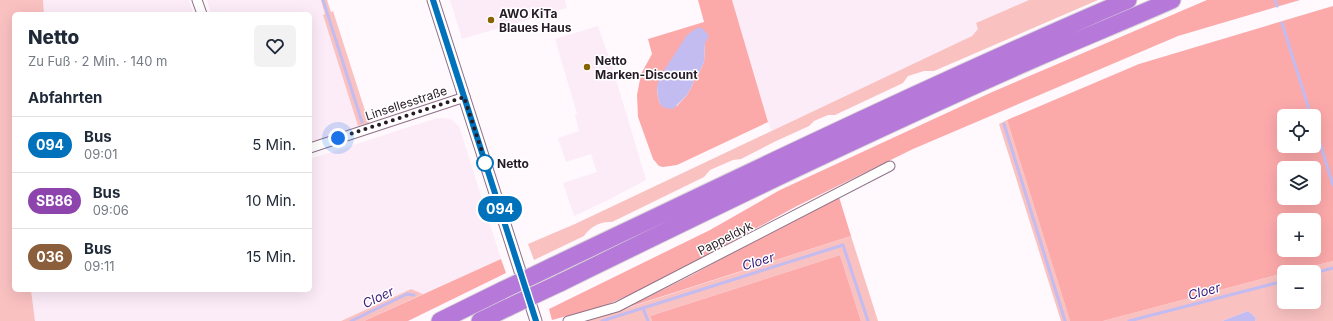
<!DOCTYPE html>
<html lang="de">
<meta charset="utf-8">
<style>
:root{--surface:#fff;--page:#f2f2f3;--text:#1f2937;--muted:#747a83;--line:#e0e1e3}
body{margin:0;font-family:Inter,sans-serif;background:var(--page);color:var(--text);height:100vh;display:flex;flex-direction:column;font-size:15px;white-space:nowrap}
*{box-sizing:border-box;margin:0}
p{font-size:13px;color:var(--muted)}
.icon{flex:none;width:22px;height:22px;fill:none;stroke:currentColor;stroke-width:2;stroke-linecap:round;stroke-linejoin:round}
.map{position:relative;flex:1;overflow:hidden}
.side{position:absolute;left:12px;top:12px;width:300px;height:280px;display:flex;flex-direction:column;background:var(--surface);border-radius:6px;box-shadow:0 4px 16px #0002}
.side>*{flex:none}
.badge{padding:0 8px;border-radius:13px;font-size:14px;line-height:26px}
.tools{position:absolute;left:1277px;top:109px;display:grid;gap:8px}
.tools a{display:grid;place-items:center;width:44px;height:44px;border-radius:6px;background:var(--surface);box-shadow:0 4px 16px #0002;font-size:20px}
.you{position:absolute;width:20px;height:20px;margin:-10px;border:3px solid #fff;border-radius:50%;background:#1a73e8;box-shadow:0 0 0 6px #1a73e833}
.map>.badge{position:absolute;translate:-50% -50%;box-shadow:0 0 0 2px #fff}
h2{padding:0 16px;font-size:15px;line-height:36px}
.round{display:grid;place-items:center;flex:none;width:42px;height:42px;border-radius:6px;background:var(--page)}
.overview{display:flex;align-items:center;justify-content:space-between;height:68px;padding:0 16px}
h1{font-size:19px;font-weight:800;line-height:30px}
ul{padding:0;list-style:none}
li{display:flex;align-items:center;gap:12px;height:56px;padding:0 16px;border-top:1px solid var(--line)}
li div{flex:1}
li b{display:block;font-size:15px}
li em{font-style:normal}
li .badge{min-width:44px;font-weight:700;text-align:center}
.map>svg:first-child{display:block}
.built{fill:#fcecf8}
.green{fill:#fac1c1}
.forest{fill:#fca9aa;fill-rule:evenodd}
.water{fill:#c2bcf1}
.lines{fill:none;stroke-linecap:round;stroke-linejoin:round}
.stream{stroke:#c2bcf1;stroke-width:3}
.minor-casing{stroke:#8f7188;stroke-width:11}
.tertiary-casing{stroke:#8f7188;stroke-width:13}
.motorway-casing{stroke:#d8d6d8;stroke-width:19}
.minor{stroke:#fff;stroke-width:9}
.tertiary{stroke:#fff;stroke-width:11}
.motorway{stroke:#b679d9;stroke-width:17}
.motorway-bridge-casing{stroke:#d8d6d8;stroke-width:19;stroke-linecap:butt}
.motorway-bridge{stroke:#b679d9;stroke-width:17}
.line-casing{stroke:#fff;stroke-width:9}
.line{stroke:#0072bc;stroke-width:6}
.walk{stroke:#271c25;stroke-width:4;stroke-dasharray:0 7.2}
.poi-dot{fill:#866400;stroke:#fff;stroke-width:1.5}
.stop-dot{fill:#fff;stroke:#0072bc;stroke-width:2}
.labels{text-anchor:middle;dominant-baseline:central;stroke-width:3;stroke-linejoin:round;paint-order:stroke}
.poi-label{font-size:12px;font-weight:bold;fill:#271c25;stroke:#fff;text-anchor:start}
.street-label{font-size:12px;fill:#271c25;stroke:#fff}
.stop-label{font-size:12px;font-weight:bold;fill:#271c25;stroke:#fff;text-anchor:start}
.water-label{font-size:13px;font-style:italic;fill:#3c1d7f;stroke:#fff}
</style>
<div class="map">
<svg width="1333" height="321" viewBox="0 0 1333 321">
<rect width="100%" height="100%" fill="#fff8fd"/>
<!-- built -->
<path class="built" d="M43 0H189L193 14H44Z
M207 0H321L326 14 323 15 358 126 310 142V14H211Z
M450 0H565L567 8 462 39Z
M732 0H1029L976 23 979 29 972 36 771 131Z
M598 26 613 69 646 180 606 201 574 216 563 183 597 172 591 154 566 162 558 138 579 131 575 115 577 114 555 39Z
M437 118H444L452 120 459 126 501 259 423 294 410 289 341 321H35L31 290H310V159Z"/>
<!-- green -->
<path class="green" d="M0 0H43L44 14H14V290H31L35 321H0Z
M321 0H327L331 12 333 11 369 123 358 126 323 15 325 14Z
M1029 0H1098L934 71H924L908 76 903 83 835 115H828L814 121 809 126 774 142 741 159 733 160 710 170 704 177 612 222C600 221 590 227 584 236L534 260 528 244 575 224 972 36 978 29 976 23Z
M1007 120 1070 321H1061L999 124Z
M851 236 878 321H861L840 255 650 316 652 321H587Z
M1333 261V321H1255L1256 318 1248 311 1222 321H1103L1284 273V302H1314V272H1290Z
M411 289 423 294 364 321H341Z"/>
<!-- forest -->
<path class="forest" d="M698 0H732L768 122 677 165 663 167 659 166 653 159 638 117 637 95 641 74 652 54 648 39 704 22ZM705 43 704 62 699 73 695 77 692 86 687 95 677 106 660 104 658 98 657 86Z
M1207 0H1300L1178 36 913 149 795 207 688 266 634 293 604 306 552 320 549 309 710 230 780 190 990 93Z
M1333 6V261L1290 272H1284V273L1103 321H1070L1007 120 1139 64ZM1284 116H1314V146H1284ZM1284 168H1314V198H1284ZM1284 220H1314V250H1284Z
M839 197 851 236 626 308 692 275 800 216Z
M840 255 861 321H652L650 316Z
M501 259 506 273 408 321H364Z"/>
<!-- water -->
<path class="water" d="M697 28C703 27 705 31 709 36L705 43 704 62 699 73 695 77 692 86 687 95 673 109 664 108 660 104 658 98 657 86 661 75 687 35Z
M1248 311 1256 318 1255 321H1222Z"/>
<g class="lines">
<!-- stream -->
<path class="stream" d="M323 0 362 122
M1275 0 1277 6
M1282 23 1311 116
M1004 124 1065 321
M1314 124 1333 185
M1314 273 1333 268
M643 308 648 321
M351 321 407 294 414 295
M602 321 843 245 868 321
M1129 321 1284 281"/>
<defs>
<path id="minor" d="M197 0 202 14
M310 148 465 97
M568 321 617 307 890 166"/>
<path id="tertiary" d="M433 0 536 321"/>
<path id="motorway" d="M553 266C744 175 934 83 1128 0
M560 283C719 205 879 127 1041 56 1085 37 1129 19 1172 0
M440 321 503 290
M480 321 509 307"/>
</defs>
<!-- minor casing -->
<use href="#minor" class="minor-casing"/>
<!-- tertiary casing -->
<use href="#tertiary" class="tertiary-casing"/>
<!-- motorway casing -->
<use href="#motorway" class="motorway-casing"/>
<!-- minor -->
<use href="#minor" class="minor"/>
<!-- tertiary -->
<use href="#tertiary" class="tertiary"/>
<!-- motorway -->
<use href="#motorway" class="motorway"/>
<defs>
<path id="motorway-bridge" d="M503 290 553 266
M509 307 560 283"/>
</defs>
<!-- motorway-bridge casing -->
<use href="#motorway-bridge" class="motorway-bridge-casing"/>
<!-- motorway-bridge -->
<use href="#motorway-bridge" class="motorway-bridge"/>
</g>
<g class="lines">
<defs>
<path id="line" d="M433 0 536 321"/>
</defs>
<!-- line casing -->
<use href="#line" class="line-casing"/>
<!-- line -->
<use href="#line" class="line"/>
<!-- walk -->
<path class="walk" d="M338 138 464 97 487 167 485 163"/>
</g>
<!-- markers -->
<g class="poi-dot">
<circle cx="491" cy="20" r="4"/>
<circle cx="587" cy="67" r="4"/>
</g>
<circle class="stop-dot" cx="485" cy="163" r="8"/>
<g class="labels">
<!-- poi labels -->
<g class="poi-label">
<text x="499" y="13">AWO KiTa<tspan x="499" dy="14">Blaues Haus</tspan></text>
<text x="595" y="60">Netto<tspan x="595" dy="14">Marken-Discount</tspan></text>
</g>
<!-- street labels -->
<g class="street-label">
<text transform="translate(406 103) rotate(-18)">Linsellesstraße</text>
<text transform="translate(725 238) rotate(-27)">Pappeldyk</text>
</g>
<!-- stop labels -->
<g class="stop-label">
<text x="497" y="163">Netto</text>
</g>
<!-- water labels -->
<g class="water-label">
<text transform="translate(758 261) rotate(-17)">Cloer</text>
<text transform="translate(1204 291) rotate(-15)">Cloer</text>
<text transform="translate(378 297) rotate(-25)">Cloer</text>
</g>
</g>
</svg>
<div class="tools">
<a><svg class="icon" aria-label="locate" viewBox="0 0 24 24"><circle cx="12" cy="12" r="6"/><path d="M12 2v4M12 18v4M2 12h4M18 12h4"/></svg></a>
<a><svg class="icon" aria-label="layers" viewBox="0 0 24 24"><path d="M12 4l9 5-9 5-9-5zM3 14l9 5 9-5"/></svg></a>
<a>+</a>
<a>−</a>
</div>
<div class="you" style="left:338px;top:138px"></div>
<b class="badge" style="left:500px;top:209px;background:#0072bc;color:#fff">094</b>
<section class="side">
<div class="overview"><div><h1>Netto</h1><p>Zu Fuß · 2 Min. · 140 m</p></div><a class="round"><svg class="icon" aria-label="heart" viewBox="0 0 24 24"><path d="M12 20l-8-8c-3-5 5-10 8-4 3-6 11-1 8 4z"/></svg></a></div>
<h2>Abfahrten</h2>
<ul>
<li><span class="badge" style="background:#0072bc;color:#fff">094</span><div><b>Bus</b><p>09:01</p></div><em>5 Min.</em></li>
<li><span class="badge" style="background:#8e44ad;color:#fff">SB86</span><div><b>Bus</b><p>09:06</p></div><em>10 Min.</em></li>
<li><span class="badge" style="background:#8b5e3c;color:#fff">036</span><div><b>Bus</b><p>09:11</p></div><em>15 Min.</em></li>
</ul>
</section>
</div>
